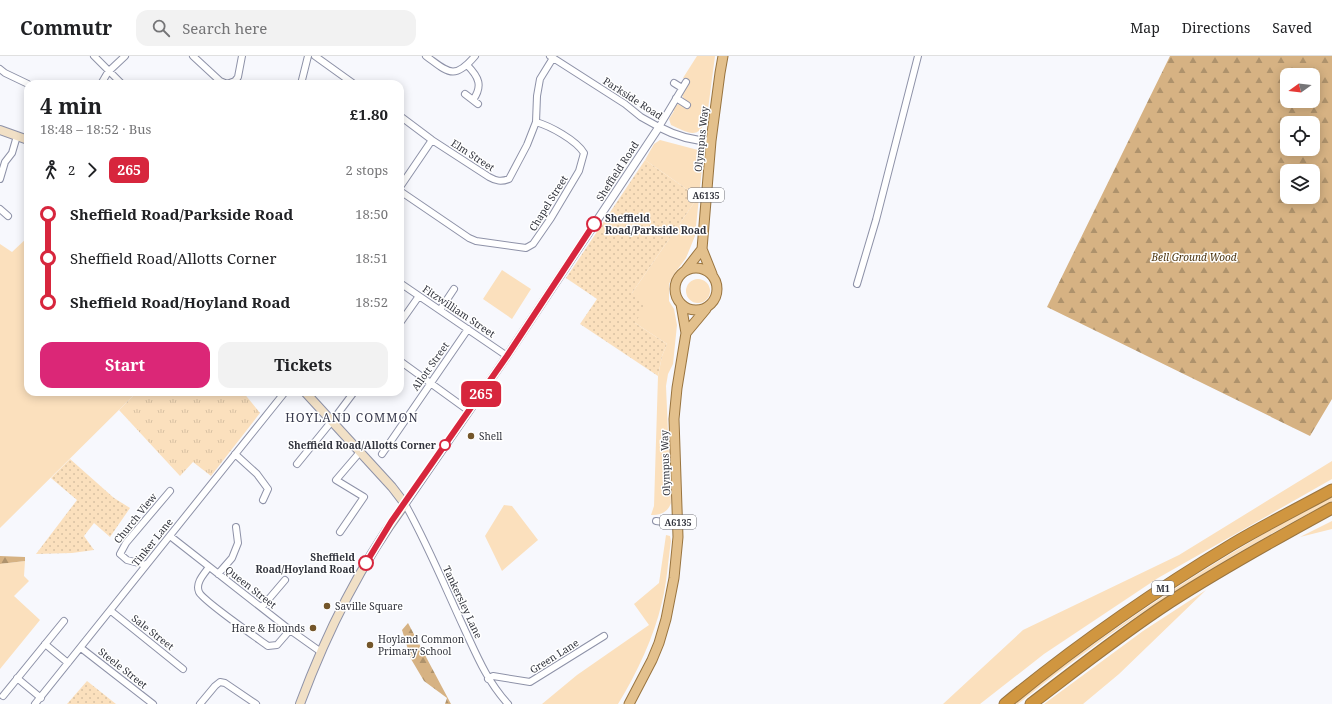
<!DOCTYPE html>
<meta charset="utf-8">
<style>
:root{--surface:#fff;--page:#f2f2f2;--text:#202124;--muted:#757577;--line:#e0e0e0;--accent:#db2777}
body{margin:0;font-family:"Noto Serif",serif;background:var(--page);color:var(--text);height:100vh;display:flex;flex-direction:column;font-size:15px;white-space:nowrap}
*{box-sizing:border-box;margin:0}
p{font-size:13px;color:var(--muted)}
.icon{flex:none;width:22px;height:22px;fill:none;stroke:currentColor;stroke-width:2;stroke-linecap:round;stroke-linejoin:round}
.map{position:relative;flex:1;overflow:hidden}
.panel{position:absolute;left:24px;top:24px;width:380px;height:316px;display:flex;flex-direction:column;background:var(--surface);border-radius:12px;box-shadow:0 2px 10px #0003}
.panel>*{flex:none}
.badge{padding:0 8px;border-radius:6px;font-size:14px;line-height:26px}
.needle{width:26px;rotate:255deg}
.controls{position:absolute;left:1280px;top:12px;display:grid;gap:8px}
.controls a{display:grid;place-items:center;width:40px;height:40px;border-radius:8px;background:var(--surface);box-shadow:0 2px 10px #0003;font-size:20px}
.map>.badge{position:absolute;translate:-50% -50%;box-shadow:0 0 0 2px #fff}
.legs{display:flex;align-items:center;gap:6px;height:44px;padding:0 16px;font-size:13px}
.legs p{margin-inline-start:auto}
.headline{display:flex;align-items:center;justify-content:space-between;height:68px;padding:0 16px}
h1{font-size:22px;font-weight:700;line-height:30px}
.button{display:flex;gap:8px;margin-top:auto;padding:8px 16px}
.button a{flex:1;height:46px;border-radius:12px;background:var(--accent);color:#fff;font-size:16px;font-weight:700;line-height:46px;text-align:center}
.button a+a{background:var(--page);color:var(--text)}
ul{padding:0 16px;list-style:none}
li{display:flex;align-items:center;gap:14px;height:44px;font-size:15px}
li i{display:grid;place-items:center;width:6px;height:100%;margin:0 5px;background:currentColor}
li i::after{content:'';width:10px;height:10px;margin:-5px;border:3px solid;border-radius:50%;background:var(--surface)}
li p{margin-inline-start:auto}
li:first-child i{background:linear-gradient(#0000 50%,currentColor 0)}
li:last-child i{background:linear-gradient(currentColor 50%,#0000 0)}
header{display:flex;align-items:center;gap:24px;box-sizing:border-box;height:56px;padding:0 20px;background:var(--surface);border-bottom:1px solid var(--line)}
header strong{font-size:19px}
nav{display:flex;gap:22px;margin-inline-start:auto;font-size:14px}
.search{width:280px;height:36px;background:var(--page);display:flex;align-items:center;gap:10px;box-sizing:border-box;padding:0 14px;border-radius:12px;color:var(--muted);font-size:15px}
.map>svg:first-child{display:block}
.grass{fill:#fbe0bd}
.forest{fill:url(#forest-firs);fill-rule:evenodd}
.park{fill:url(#park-tufts)}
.garden{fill:url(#garden-dots)}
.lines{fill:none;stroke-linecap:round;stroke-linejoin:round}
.minor-casing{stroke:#8e92a8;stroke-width:8}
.tertiary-casing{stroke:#8e92a8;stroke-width:9}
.secondary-casing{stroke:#8e92a8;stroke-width:10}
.primary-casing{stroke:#99743f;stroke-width:11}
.motorway-casing{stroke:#99743f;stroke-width:13}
.minor{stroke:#fff;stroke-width:6}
.tertiary{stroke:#fff;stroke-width:7}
.secondary{stroke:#f1e0c6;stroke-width:8}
.primary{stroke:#e3c08c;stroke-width:9}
.motorway{stroke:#d09640;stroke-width:11}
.line-1-casing{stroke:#fff;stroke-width:9}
.line-1{stroke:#d7263d;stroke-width:6}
.stop-1-dot{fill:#fff;stroke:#d7263d;stroke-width:2}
.poi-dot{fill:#74562a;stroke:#fff;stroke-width:1.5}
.labels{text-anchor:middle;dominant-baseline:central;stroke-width:3;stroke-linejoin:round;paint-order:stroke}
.shield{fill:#fff;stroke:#707177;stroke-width:1}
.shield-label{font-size:9px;font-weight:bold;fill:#32343d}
.street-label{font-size:10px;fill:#32343d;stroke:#fff}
.stop-label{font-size:10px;font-weight:bold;fill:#32343d;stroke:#fff;text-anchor:end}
.park-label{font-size:10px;font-style:italic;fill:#4a310b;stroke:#fff}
.poi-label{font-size:10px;fill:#32343d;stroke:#fff;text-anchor:start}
.quarter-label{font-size:12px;letter-spacing:1px;fill:#383a4d;stroke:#fff}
</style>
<header>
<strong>Commutr</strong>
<div class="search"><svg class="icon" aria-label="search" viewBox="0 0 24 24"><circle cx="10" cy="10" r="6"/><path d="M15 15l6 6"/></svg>Search here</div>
<nav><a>Map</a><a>Directions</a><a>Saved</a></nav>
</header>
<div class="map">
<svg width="1332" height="648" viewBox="0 0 1332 648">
<defs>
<pattern id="forest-firs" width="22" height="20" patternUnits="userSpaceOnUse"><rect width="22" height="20" fill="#d6b283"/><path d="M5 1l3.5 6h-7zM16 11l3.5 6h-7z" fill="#ae926c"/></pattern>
<pattern id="park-tufts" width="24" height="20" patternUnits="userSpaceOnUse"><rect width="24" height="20" fill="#fbe0bd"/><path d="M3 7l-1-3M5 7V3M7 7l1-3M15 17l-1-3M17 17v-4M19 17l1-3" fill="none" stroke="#d8c1a3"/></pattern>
<pattern id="garden-dots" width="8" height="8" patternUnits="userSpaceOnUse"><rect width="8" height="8" fill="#fbe0bd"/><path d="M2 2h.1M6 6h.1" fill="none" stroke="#d8c1a3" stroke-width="1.8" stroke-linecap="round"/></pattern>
</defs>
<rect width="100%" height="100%" fill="#f7f8fd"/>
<!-- grass -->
<path class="grass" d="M697 0H715L707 61C699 85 689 77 671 69L669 63 674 55 672 54 675 49 679 48 686 52 689 48 684 44 682 39 689 26 683 22Z
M660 84 698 94 703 103 695 180 686 202 674 218 669 228V245L674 253 677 269 673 308 668 318 666 330 671 447C668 456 661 459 651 459L654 450 658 320 662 300 667 288 635 267 632 237 698 141 645 104 654 88Z
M28 181V336H137L0 472V188L12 196Z
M502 214 531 233 512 263 483 243Z
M686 235a12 12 0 1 1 24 0a12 12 0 1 1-24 0Z
M1332 405V423L1158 522 1044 598 980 648H943L1023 574 1179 499Z
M1332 441V445C1221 503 1115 569 1018 648H1014C1091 587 1172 532 1257 482 1281 467 1307 455 1332 441Z
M504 449 512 450 538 484 502 515 485 480Z
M1332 465V473L1300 481Z
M666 479 670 480 671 485C668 505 667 526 662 546 654 581 637 617 618 648H542L577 619 649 569 634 548 659 527Z
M25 505 24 520 29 525 14 540 40 564 0 613V508Z
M1206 534 1119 618 1083 648H1044L1143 575Z"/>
<!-- forest -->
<path class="forest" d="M1170 0H1332V343L1310 380 1047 251ZM1287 19H1313V45H1287ZM1287 67H1313V93H1287ZM1287 115H1313V141H1287Z
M0 500 25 501V505L0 508Z
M408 567 451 648H445L447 642 424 625 411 603 402 574Z"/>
<!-- park -->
<path class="park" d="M137 336H243L260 357 211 420 193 406 180 420 119 354Z"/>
<!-- garden -->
<path class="garden" d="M645 104 698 141 632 237 646 249 635 267 667 288 662 300 658 320 580 268 597 243 566 222Z
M70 403 114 442 130 452 110 481 94 467 84 480 94 494 72 497 36 498 77 444 51 422Z
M87 625 116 648H67Z"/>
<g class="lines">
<defs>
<path id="minor" d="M94 0 122 28
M193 0 220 25 227 28 235 25 238 21 242 0
M315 0 354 28
M426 0C448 16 454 25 475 0
M550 0 625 48 641 61 659 71 686 26
M467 9C479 21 483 30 473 44
M0 13 5 17 28 28
M674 27 682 32
M101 28 108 16 125 0
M301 28 308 0
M465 38 478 48
M676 42 687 49
M400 60 432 84 489 121C496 125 501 126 509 123L527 89 536 66 537 40 540 23 553 2
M0 123 5 106 12 97 17 80
M400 131 432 84
M400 135 469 182 476 185 526 192 533 188 551 162 579 115 584 97C576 84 550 70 536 66
M0 153 8 160
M400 227 507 300
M857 228 876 164 918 0
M440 254 454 233
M400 267 419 240
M400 305 469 355
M235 398 257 418 268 433 263 444
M382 398 468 273
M297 408 336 360 354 336
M405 448C427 487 445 531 464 572 477 600 487 625 508 648
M656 465 678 468
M340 476 364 441 336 424 360 396
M170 480 290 574 321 596
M146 509 127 504 120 498 126 487 170 435
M209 511C204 518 195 527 199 536 202 544 257 582 268 590L277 589 290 574
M218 518 232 502 238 487 236 471
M262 551 285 524
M111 555 183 613
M45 588 68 607
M81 592 153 648
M17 622 41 642
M488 623 493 620 530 626 604 580
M3 640 64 565
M35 648 285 336
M200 648 215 630 220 626 225 627 256 648"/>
<path id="tertiary" d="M405 448 507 300 659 71C676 80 692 85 711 85"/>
<path id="secondary" d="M0 74 28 84
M300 648C326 578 360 509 405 448L392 431 305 336"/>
<path id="primary" d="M675 233a21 21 0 1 1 42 0a21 21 0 1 1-42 0Z
M685 215 702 193
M712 218 702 193 711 85 720 17 723 0
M686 277 706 253
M629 648 652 604 659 587 666 563 674 522 678 481 674 363 677 332 686 277 681 248"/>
<path id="motorway" d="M1005 648C1077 589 1153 536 1233 488 1265 469 1299 452 1332 434
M1031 648C1077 613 1121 578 1170 546 1223 512 1277 482 1332 452"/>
</defs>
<!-- minor casing -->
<use href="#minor" class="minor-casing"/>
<!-- tertiary casing -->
<use href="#tertiary" class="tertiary-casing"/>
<!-- secondary casing -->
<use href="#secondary" class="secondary-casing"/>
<!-- primary casing -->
<use href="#primary" class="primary-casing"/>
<!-- motorway casing -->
<use href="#motorway" class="motorway-casing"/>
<!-- minor -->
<use href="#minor" class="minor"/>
<!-- tertiary -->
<use href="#tertiary" class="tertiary"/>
<!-- secondary -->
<use href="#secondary" class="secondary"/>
<!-- primary -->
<use href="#primary" class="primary"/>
<!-- motorway -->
<use href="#motorway" class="motorway"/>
</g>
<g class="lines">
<defs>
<path id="line-1" d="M366 507 391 466 507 300 594 168"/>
</defs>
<!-- line-1 casing -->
<use href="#line-1" class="line-1-casing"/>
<!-- line-1 -->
<use href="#line-1" class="line-1"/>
</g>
<!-- markers -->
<g class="stop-1-dot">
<circle cx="594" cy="168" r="7"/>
<circle cx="445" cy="389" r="5"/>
<circle cx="366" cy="507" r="7"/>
</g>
<g class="poi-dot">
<circle cx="471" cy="380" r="4"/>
<circle cx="327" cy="550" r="4"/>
<circle cx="313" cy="572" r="4"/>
<circle cx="370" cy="589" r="4"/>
</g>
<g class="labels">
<!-- shield labels -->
<g class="shield">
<rect x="688" y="132" width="36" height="14" rx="3"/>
<rect x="660" y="459" width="36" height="14" rx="3"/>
<rect x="1152" y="525" width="22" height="14" rx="3"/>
</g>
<g class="shield-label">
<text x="706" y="139">A6135</text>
<text x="678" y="466">A6135</text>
<text x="1163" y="532">M1</text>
</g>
<!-- street labels -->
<g class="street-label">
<text transform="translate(633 42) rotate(33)">Parkside Road</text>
<text transform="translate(701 83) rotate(-84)">Olympus Way</text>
<text transform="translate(473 99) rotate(33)">Elm Street</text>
<text transform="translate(617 115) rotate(-57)">Sheffield Road</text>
<text transform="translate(548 147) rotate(-58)">Chapel Street</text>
<text transform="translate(459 255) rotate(34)">Fitzwilliam Street</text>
<text transform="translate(430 310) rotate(-55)">Allott Street</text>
<text transform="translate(665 407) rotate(-92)">Olympus Way</text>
<text transform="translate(135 462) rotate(-51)">Church View</text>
<text transform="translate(152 486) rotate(-51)">Tinker Lane</text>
<text transform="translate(251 531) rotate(38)">Queen Street</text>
<text transform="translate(463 546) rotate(65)">Tankersley Lane</text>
<text transform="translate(153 576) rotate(38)">Sale Street</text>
<text transform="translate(554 600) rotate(-32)">Green Lane</text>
<text transform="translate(123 612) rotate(38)">Steele Street</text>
</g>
<!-- stop labels -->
<g class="stop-label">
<text x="605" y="162" text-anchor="start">Sheffield<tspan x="605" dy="12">Road/Parkside Road</tspan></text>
<text x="436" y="389">Sheffield Road/Allotts Corner</text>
<text x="355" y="501">Sheffield<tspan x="355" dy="12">Road/Hoyland Road</tspan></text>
</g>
<!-- park labels -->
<g class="park-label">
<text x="1194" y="201">Bell Ground Wood</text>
</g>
<!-- poi labels -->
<g class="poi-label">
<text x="479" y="380">Shell</text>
<text x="335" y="550">Saville Square</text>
<text x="305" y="572" text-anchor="end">Hare &amp; Hounds</text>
<text x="378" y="583">Hoyland Common<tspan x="378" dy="12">Primary School</tspan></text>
</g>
<!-- quarter labels -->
<g class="quarter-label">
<text x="352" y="361">HOYLAND COMMON</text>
</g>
</g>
</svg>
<div class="controls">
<a><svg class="needle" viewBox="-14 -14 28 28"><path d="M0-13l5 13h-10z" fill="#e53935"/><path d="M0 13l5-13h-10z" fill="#757577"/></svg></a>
<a><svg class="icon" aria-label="locate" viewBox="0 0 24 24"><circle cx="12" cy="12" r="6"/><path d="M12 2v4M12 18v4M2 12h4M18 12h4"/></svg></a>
<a><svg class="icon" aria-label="layers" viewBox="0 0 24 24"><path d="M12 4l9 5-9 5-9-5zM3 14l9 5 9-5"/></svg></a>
</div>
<b class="badge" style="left:481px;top:338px;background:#d7263d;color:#fff">265</b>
<section class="panel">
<div class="headline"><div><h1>4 min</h1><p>18:48 – 18:52 · Bus</p></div><b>£1.80</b></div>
<div class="legs"><svg class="icon" aria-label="walk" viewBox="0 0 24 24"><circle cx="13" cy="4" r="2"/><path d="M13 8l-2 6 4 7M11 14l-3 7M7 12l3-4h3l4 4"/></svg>2<svg class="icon" aria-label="forward" viewBox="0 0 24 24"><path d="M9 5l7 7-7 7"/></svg><b class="badge" style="background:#d7263d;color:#fff">265</b><p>2 stops</p></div>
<ul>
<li><i style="color:#d7263d"></i><b>Sheffield Road/Parkside Road</b><p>18:50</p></li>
<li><i style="color:#d7263d"></i><span>Sheffield Road/Allotts Corner</span><p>18:51</p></li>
<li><i style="color:#d7263d"></i><b>Sheffield Road/Hoyland Road</b><p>18:52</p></li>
</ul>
<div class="button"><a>Start</a><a>Tickets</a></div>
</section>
</div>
